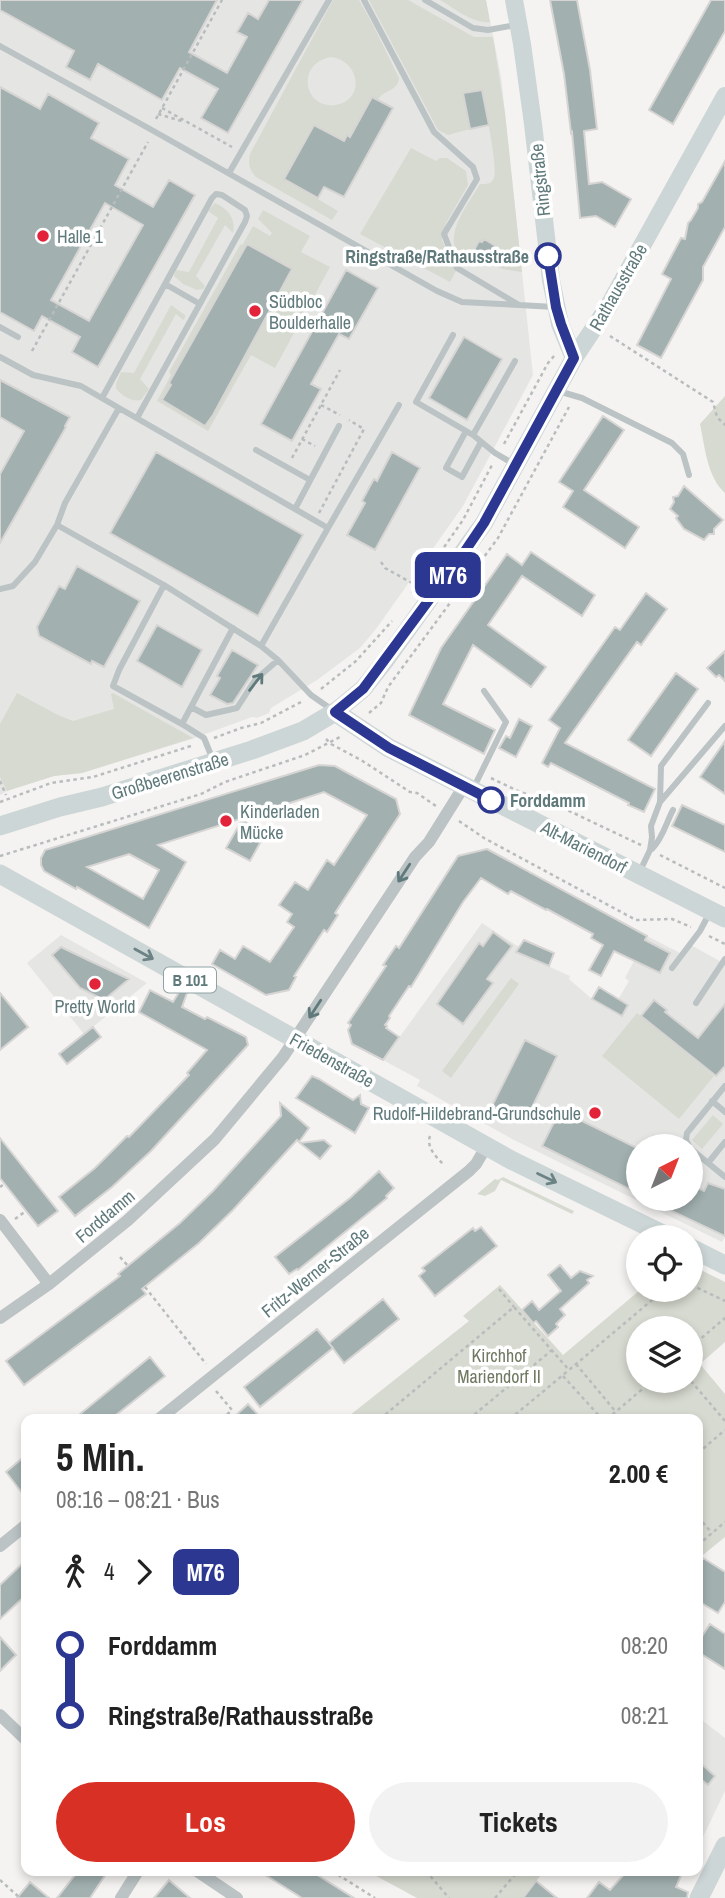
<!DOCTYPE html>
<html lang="de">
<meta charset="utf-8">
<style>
:root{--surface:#fff;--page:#f2f2f2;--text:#222;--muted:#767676;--accent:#d93025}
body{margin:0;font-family:"Archivo Narrow",sans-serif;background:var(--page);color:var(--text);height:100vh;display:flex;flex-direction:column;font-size:26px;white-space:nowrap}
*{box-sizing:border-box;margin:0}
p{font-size:23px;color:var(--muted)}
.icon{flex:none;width:38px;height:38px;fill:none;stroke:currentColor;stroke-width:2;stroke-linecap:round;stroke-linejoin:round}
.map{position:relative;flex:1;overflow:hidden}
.side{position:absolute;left:21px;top:1414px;width:682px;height:462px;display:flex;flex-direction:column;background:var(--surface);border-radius:14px;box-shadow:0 4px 10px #0003}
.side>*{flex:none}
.badge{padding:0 14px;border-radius:10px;font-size:24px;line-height:46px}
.needle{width:46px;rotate:42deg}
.controls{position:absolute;left:626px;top:1134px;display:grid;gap:14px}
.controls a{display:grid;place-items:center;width:77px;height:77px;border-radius:50%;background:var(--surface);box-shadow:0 4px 10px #0003;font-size:35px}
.map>.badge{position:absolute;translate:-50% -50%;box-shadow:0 0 0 4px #fff}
.legs{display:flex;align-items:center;gap:10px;height:77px;padding:0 35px;font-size:23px}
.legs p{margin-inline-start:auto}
.head{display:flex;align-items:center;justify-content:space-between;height:119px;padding:0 35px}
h1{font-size:38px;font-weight:700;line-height:52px}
.button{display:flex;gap:14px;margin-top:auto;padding:14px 35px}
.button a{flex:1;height:80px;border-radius:42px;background:var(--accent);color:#fff;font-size:28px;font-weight:700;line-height:80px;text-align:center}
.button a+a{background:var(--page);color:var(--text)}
ul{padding:0 35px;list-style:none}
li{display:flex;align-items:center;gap:24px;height:70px;font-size:26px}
li i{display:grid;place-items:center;width:10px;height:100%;margin:0 9px;background:currentColor}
li i::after{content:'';width:18px;height:18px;margin:-9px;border:5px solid;border-radius:50%;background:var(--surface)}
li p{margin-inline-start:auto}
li:first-child i{background:linear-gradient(#0000 50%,currentColor 0)}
li:last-child i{background:linear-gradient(currentColor 50%,#0000 0)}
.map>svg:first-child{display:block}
.built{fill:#e5e5e4;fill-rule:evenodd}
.green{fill:#d7dad0;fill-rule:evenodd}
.building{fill:#a2b0b0;stroke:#d6d5d4;stroke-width:2;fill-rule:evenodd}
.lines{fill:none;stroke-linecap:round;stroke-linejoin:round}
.path{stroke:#b8bcbd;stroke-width:2.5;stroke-dasharray:3.5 3.5;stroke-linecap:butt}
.lane{stroke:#bbc3c4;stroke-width:6}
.street{stroke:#bbc3c4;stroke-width:12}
.secondary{stroke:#cdd6d6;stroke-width:18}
.primary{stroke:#cdd6d6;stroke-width:19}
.oneway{stroke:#607a7c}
.oneway2{stroke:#6b8385}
.line-1-casing{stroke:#fff;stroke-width:16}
.line-1{stroke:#2c3792;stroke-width:10}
.poi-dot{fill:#e2233a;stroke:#fff;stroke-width:2.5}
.stop-1-dot{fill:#fff;stroke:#2c3792;stroke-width:3.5}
.labels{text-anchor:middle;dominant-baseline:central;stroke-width:7;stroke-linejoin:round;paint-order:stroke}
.shield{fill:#fff;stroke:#90a2a3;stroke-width:2}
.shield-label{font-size:16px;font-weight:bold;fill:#607a7c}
.street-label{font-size:18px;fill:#607a7c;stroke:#fff}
.poi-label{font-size:18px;fill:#607a7c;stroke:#fff;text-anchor:start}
.stop-label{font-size:18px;font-weight:bold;fill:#607a7c;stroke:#fff;text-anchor:end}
.park-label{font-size:18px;fill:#6f7962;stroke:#fff}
</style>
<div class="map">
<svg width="725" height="1898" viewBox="0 0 725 1898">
<rect width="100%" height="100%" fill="#f5f3f1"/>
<!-- built -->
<path class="built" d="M0 0H486L501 77 505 113 533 375 463 506 376 629 360 648 317 680 271 708 269 713 257 718 252 717 192 739 82 773 54 776 9 790 0 795Z
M482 923 519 947 516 952 570 976 569 979 592 999 612 1010 629 981 625 978 647 936 680 953 689 944 725 964V1237L722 1242 514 1140 417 1086 420 1080 383 1060ZM639 1146H691V1199H639Z
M61 935 147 983 84 1034 27 963Z
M698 1717 725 1738V1791L700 1843 698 1841Z"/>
<!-- green -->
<path class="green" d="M333 0H359L373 25 399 78C398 92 384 89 378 100L372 97 350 137 347 135 344 141 313 125 284 179 338 211 332 220 256 177C249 169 248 164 250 154ZM331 57C361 61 365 101 335 105 303 109 296 63 331 57Z
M369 0H408L474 37H493L505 113 522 272 502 269 494 265 499 252 498 251 499 248 484 239 482 242 479 241 467 262C436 244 467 206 480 184 486 184 491 185 494 178 498 168 485 105 482 90L463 93 470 129 448 135 438 130Z
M440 0H486L490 22C473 24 454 8 440 0Z
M411 148 436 161 440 158H447L466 171 468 185 446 223 442 240 456 271 450 282 360 234Z
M215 203C228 209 236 218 233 233L225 225 196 276 205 286 203 289 197 290 183 284 174 276 176 270 189 272 218 218 208 211Z
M263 210 310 236 301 252 330 267 275 368 251 355 208 431 157 401 171 375 169 372 240 245 243 244 253 226 270 236 272 233 258 219Z
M171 305 185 315V318L183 320 176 314 140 379 149 389 141 400C132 402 121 396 116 388V384L121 372 134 373Z
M725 396V493C707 477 705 447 700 424Z
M17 693 58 715 73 721 114 709 111 694 113 693 193 738 82 773 54 776 7 791 0 777V724Z
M511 978 519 984 451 1078 442 1071Z
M637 1013 714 1076 679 1119 602 1056Z
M713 1115 723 1124 702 1149 692 1140Z
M503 1177 574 1211 572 1214 501 1180 495 1191 485 1196 477 1194 495 1179 498 1180Z
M691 1265 725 1282V1342L700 1364 725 1394V1537L698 1559V1419H345L469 1321 463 1316 500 1285 563 1355 640 1290H691ZM639 1328H691V1381H639Z
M367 1871H544L523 1898H417Z"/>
<!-- building -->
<path class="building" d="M0 0H217L189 52 227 73 247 37 237 32 248 13 258 19 269 0H303L228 133 201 118 218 89 180 68 162 100 98 64 90 80 66 67 74 51 0 10Z
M550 0H577L590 70 597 129 584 131 589 184 602 182 631 199 615 227 596 216 580 218 572 132 571 133 564 74Z
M711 0H725V31L673 124 649 110Z
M0 87 40 109 48 94 99 123 91 138 129 159 115 185 153 207 169 180 195 195 98 367 72 352 80 337 42 316 34 331 0 312ZM105 203 143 225 89 321 51 300Z
M482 90 489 125 470 129 463 93Z
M372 97 393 108 344 197 324 187 318 198 284 179 314 125 344 141 347 135 350 137Z
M725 161V227L703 267V280L661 358 637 345 671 279 662 274 681 238 685 239 688 223 691 220 698 208V204L702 202Z
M484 239 499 248 498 251 500 252 494 262 489 259 488 262 473 252 479 241 482 242Z
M247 244 292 269 213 415 205 426 162 400 171 385 169 383Z
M346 270 378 288 349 339 339 334 311 384 321 389 292 441 261 424Z
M464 337 502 359 467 420 429 398Z
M0 380 70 417 65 426 66 427 0 543V474L24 431 0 417Z
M603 416 624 430 584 490 639 527 625 548 563 507 573 491 559 482Z
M156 452 303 535 258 616 110 533Z
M392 452 420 468 375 550 347 535 365 503 362 501 370 486 374 479 377 481Z
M684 486 723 520 714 529V534H709L704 540 684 529 676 518 678 516 670 509 674 502 673 497 678 496Z
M531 552 595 595 582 616 522 576 488 625 546 667 531 687 473 645 443 704 495 730 484 754 409 715 441 648 507 554 522 565Z
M77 566 140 601 104 667 92 661 91 664 39 636 37 627 59 586 65 589Z
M646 593 667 609 641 645 637 642 565 743 655 789 644 812 628 805 629 803 551 763 548 767 542 763 560 728 549 720 615 627 620 630Z
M157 625 202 650 182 687 137 661Z
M232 650 258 665 233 703 227 704 210 695 220 678 217 676Z
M725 651V681L719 675 716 677 707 668Z
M676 673 698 689 651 756 628 740Z
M519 719 532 726 516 757 499 748 506 736 510 738Z
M725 741V794L700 777Z
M319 765 335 766 396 799 400 814 335 913 338 915 327 932 324 930 294 976 296 977 289 990 266 995 212 964 220 950 235 959 243 946 270 962 294 927 287 922 292 914 279 905 295 882 308 890 327 860 334 865 367 815 324 792 158 845 186 862 149 928 77 887 76 889 44 871 41 865V858L45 850ZM129 854 159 870 143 899 87 867Z
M682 805 725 825V852L672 826Z
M242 820 265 834 250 861 226 848Z
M487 849 647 936 645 940 670 953 660 973 614 951 601 976 589 970 603 945 591 938 593 934 547 909 546 910 511 891 508 894 481 878 463 902 411 987 409 986 389 1016 390 1018 385 1025 387 1026 386 1028 399 1037 383 1060 352 1044 348 1030 351 1025 348 1023 386 966 383 965 396 946 399 948 458 856Z
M493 932 512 946 487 979 493 983 463 1024 437 1004 479 943 483 946Z
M524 940 554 953 549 966 516 952Z
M61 947 88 960 129 979 104 1000 80 988 52 955Z
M599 987 628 1005 622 1016 592 999Z
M181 989 187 993 182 1007 205 1019 207 1017 246 1037 248 1045 151 1151 112 1187 75 1216 59 1197 95 1168 127 1136 129 1137 189 1075 187 1073 207 1050 139 1012 150 990 173 1002Z
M0 993 28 1027 0 1050Z
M654 1000 667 1010 665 1012 698 1038 725 1004V1066L716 1076 641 1016Z
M93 1027 101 1037 67 1064 59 1054Z
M525 1040 557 1056 525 1122 492 1106Z
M312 1076 319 1079 353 1100 360 1095 361 1104 369 1108 355 1133 296 1098Z
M280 1103 309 1128 299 1142 297 1140 233 1210 199 1243 142 1289 146 1294 24 1385 6 1361 120 1276 118 1274 180 1223 213 1191 281 1116Z
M560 1110 639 1149V1194L542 1146Z
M0 1138 58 1211 38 1226 0 1178Z
M324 1140 331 1146 320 1159 300 1143Z
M379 1171 394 1188 386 1196 387 1198 298 1270 297 1269 289 1274 275 1257 350 1198Z
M708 1183 725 1189V1236L646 1199H691V1185L704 1191Z
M481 1227 497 1246 435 1296 419 1276 425 1271 422 1268 473 1228 475 1231Z
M560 1265 571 1278 580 1271 593 1276 587 1280 589 1283 560 1309 565 1315 556 1324 558 1327 548 1336 536 1321 533 1323 522 1310 532 1301 539 1310 561 1291 548 1275Z
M383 1299 399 1319 344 1363 329 1343Z
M317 1329 333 1348 260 1407 244 1387Z
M150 1357 165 1376 111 1419H74Z
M248 1404 262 1419H232Z
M26 1455V1498L6 1472Z
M703 1558 725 1572V1602L718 1613 698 1601V1565Z
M26 1560V1595L0 1619V1585Z
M710 1624 725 1634V1669L698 1652V1635L702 1636Z
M0 1637 16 1655 0 1671Z
M698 1761 715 1776 708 1785 698 1777Z
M78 1871H108L90 1898H57Z
M259 1871H311L354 1898H302Z
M627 1871H683L676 1887 688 1892 687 1898H587L599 1882 610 1890Z
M169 1880 190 1898H154Z
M536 1881 557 1898H523Z
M30 1882 49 1898H17Z"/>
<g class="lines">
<!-- path -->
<path class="path" d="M162 108 232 147
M158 114 185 122
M156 119 222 0
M610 336 713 402 717 417 725 425
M32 351 148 142
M321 405 340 415
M302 439 315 446
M504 444 548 363 554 356
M292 458 340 370
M319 513 364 429 349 420
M381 562 385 568 412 583
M412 593 463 520 492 465
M321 689 356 661 392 621
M369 713 381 703 388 687 498 538 569 407
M214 738 241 728 261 723 301 702
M326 739 331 744 361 760 410 792 417 793 436 806
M491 778 518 791 561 807 641 845
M0 781 6 795
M0 802 51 783 93 777 194 745
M459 821 484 838 636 920 672 919 691 927
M660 855 725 888
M0 856 201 794 225 782 305 755 340 737
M709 936 725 944
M430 1136C426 1147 436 1157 444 1165
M0 1187 4 1184
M15 1219 26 1211
M120 1257 129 1267
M691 1285 725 1301
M145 1287 206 1364
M499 1289 514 1307
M691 1347 725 1318
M576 1364 616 1412
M563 1376 602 1419
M691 1381 725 1421
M216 1391 232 1410 222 1419
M380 1419 514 1307 569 1370 664 1290
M469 1419 552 1350
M510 1419 569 1370
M607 1419 652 1381
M698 1453 725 1430
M698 1517 712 1533
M698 1545 725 1522
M332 1871 375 1898
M426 1871 449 1898
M0 1880 20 1898
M495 1898 518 1871"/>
<!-- lane -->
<path class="lane" d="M364 0 434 132 473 167 477 179 444 234 457 268 519 305 554 307
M425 0 473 28 488 30 516 25
M0 46 150 129 437 291 462 302 519 305
M229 173 329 0
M0 327 18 337
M453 335 416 402 473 435 495 453 514 464
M0 357 33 375 81 386 119 408
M558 391 582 398 672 443 683 454 689 475
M102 398 165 284 200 304
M137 418 245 222 247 216 245 210 222 195 216 194 212 198 165 284
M466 431 446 468 462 477 481 442
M473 435 515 361
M256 450 310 480
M295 509 339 426
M57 525 65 503 119 408 328 528 261 646
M328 528 399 405
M164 585 119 670 113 686 182 724 233 628
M0 589 13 586 35 562 57 525 164 585 261 646 278 660 311 695 331 709
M191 707 206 715 237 708 255 680 278 660
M182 724 204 738 213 760
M473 789 506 722 484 691
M660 802 661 766 708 703
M652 849C663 838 666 823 673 810
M640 871 650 850 652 837 651 826 660 802 725 726
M672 968 700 931 710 912
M696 1003 725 959
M712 1101 725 1112
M689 1146 686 1140 687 1133 725 1086
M691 1149 725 1177
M708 1163 725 1142"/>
<!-- street -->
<path class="street" d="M0 1220 49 1284
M0 1318 49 1284 128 1220 215 1139 283 1057 415 857 429 842 464 786
M159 1419 469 1171 476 1164 486 1147
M0 1546 26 1525
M0 1715 26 1740
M197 1871 237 1898
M121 1898 138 1871"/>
<!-- secondary -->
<path class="secondary" d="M514 0 522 44 533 124 551 280 560 324 574 358
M335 712 363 689 385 661 484 523 574 358 608 307 725 96"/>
<!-- primary -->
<path class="primary" d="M0 826 60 807 102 797 252 750 303 731 335 712 389 748 725 918
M0 874 511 1160 669 1237
M691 1248 725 1265
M699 1898 725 1846"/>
</g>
<!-- one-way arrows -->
<defs><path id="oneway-shaft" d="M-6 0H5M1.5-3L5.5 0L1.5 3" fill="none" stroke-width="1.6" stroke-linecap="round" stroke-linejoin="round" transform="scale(1.75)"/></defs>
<g class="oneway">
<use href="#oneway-shaft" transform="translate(256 682) rotate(-52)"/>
<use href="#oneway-shaft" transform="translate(404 873) rotate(123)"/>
<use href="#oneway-shaft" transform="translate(315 1009) rotate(123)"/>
</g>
<g class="oneway2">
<use href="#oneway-shaft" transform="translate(144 954) rotate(29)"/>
<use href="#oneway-shaft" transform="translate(547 1178) rotate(26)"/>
</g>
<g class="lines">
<defs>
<path id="line-1" d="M491 800 389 748 335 712 363 689 463 554 484 523 574 358 561 324 556 307 548 256"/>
</defs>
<!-- line-1 casing -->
<use href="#line-1" class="line-1-casing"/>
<!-- line-1 -->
<use href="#line-1" class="line-1"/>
</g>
<!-- markers -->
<g class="poi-dot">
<circle cx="43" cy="236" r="7"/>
<circle cx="255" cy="311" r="7"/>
<circle cx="226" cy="821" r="7"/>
<circle cx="95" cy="984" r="7"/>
<circle cx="595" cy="1113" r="7"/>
</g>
<g class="stop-1-dot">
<circle cx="548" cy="256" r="12"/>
<circle cx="491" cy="800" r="12"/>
</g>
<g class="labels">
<!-- shield labels -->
<rect class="shield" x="164" y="967.5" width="52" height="25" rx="5"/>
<g class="shield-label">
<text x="190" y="980">B 101</text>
</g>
<!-- street labels -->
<g class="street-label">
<text transform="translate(540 180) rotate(-96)">Ringstraße</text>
<text transform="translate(618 287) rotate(-60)">Rathausstraße</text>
<text transform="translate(170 776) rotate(-17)">Großbeerenstraße</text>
<text transform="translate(584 847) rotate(27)">Alt-Mariendorf</text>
<text transform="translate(332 1060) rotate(29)">Friedenstraße</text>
<text transform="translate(105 1216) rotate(-40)">Forddamm</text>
<text transform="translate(315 1272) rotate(-39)">Fritz-Werner-Straße</text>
</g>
<!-- poi labels -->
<g class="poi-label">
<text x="57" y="236">Halle 1</text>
<text x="269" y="301">Südbloc<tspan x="269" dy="21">Boulderhalle</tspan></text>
<text x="240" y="811">Kinderladen<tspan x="240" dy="21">Mücke</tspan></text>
<text x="95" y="1006" text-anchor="middle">Pretty World</text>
<text x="581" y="1113" text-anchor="end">Rudolf-Hildebrand-Grundschule</text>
</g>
<!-- stop labels -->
<g class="stop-label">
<text x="529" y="256">Ringstraße/Rathausstraße</text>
<text x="510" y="800" text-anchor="start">Forddamm</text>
</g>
<!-- park labels -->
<g class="park-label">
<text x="499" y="1355">Kirchhof<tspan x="499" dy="21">Mariendorf II</tspan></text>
</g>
</g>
</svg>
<div class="controls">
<a><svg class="needle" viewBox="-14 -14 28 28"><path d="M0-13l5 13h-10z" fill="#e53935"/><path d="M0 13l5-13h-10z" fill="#767676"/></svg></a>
<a><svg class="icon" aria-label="locate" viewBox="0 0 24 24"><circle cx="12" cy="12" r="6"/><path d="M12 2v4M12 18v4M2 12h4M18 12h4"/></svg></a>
<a><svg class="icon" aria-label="layers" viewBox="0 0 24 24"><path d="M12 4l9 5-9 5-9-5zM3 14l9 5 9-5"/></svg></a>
</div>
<b class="badge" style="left:448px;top:575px;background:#2c3792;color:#fff">M76</b>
<section class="side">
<div class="head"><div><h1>5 Min.</h1><p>08:16 – 08:21 · Bus</p></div><b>2.00 €</b></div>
<div class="legs"><svg class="icon" aria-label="walk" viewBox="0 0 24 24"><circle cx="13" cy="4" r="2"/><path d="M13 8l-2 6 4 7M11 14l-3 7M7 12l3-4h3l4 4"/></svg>4<svg class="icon" aria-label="forward" viewBox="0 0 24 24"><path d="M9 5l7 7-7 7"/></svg><b class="badge" style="background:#2c3792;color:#fff">M76</b></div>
<ul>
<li><i style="color:#2c3792"></i><b>Forddamm</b><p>08:20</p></li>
<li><i style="color:#2c3792"></i><b>Ringstraße/Rathausstraße</b><p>08:21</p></li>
</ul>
<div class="button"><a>Los</a><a>Tickets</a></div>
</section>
</div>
